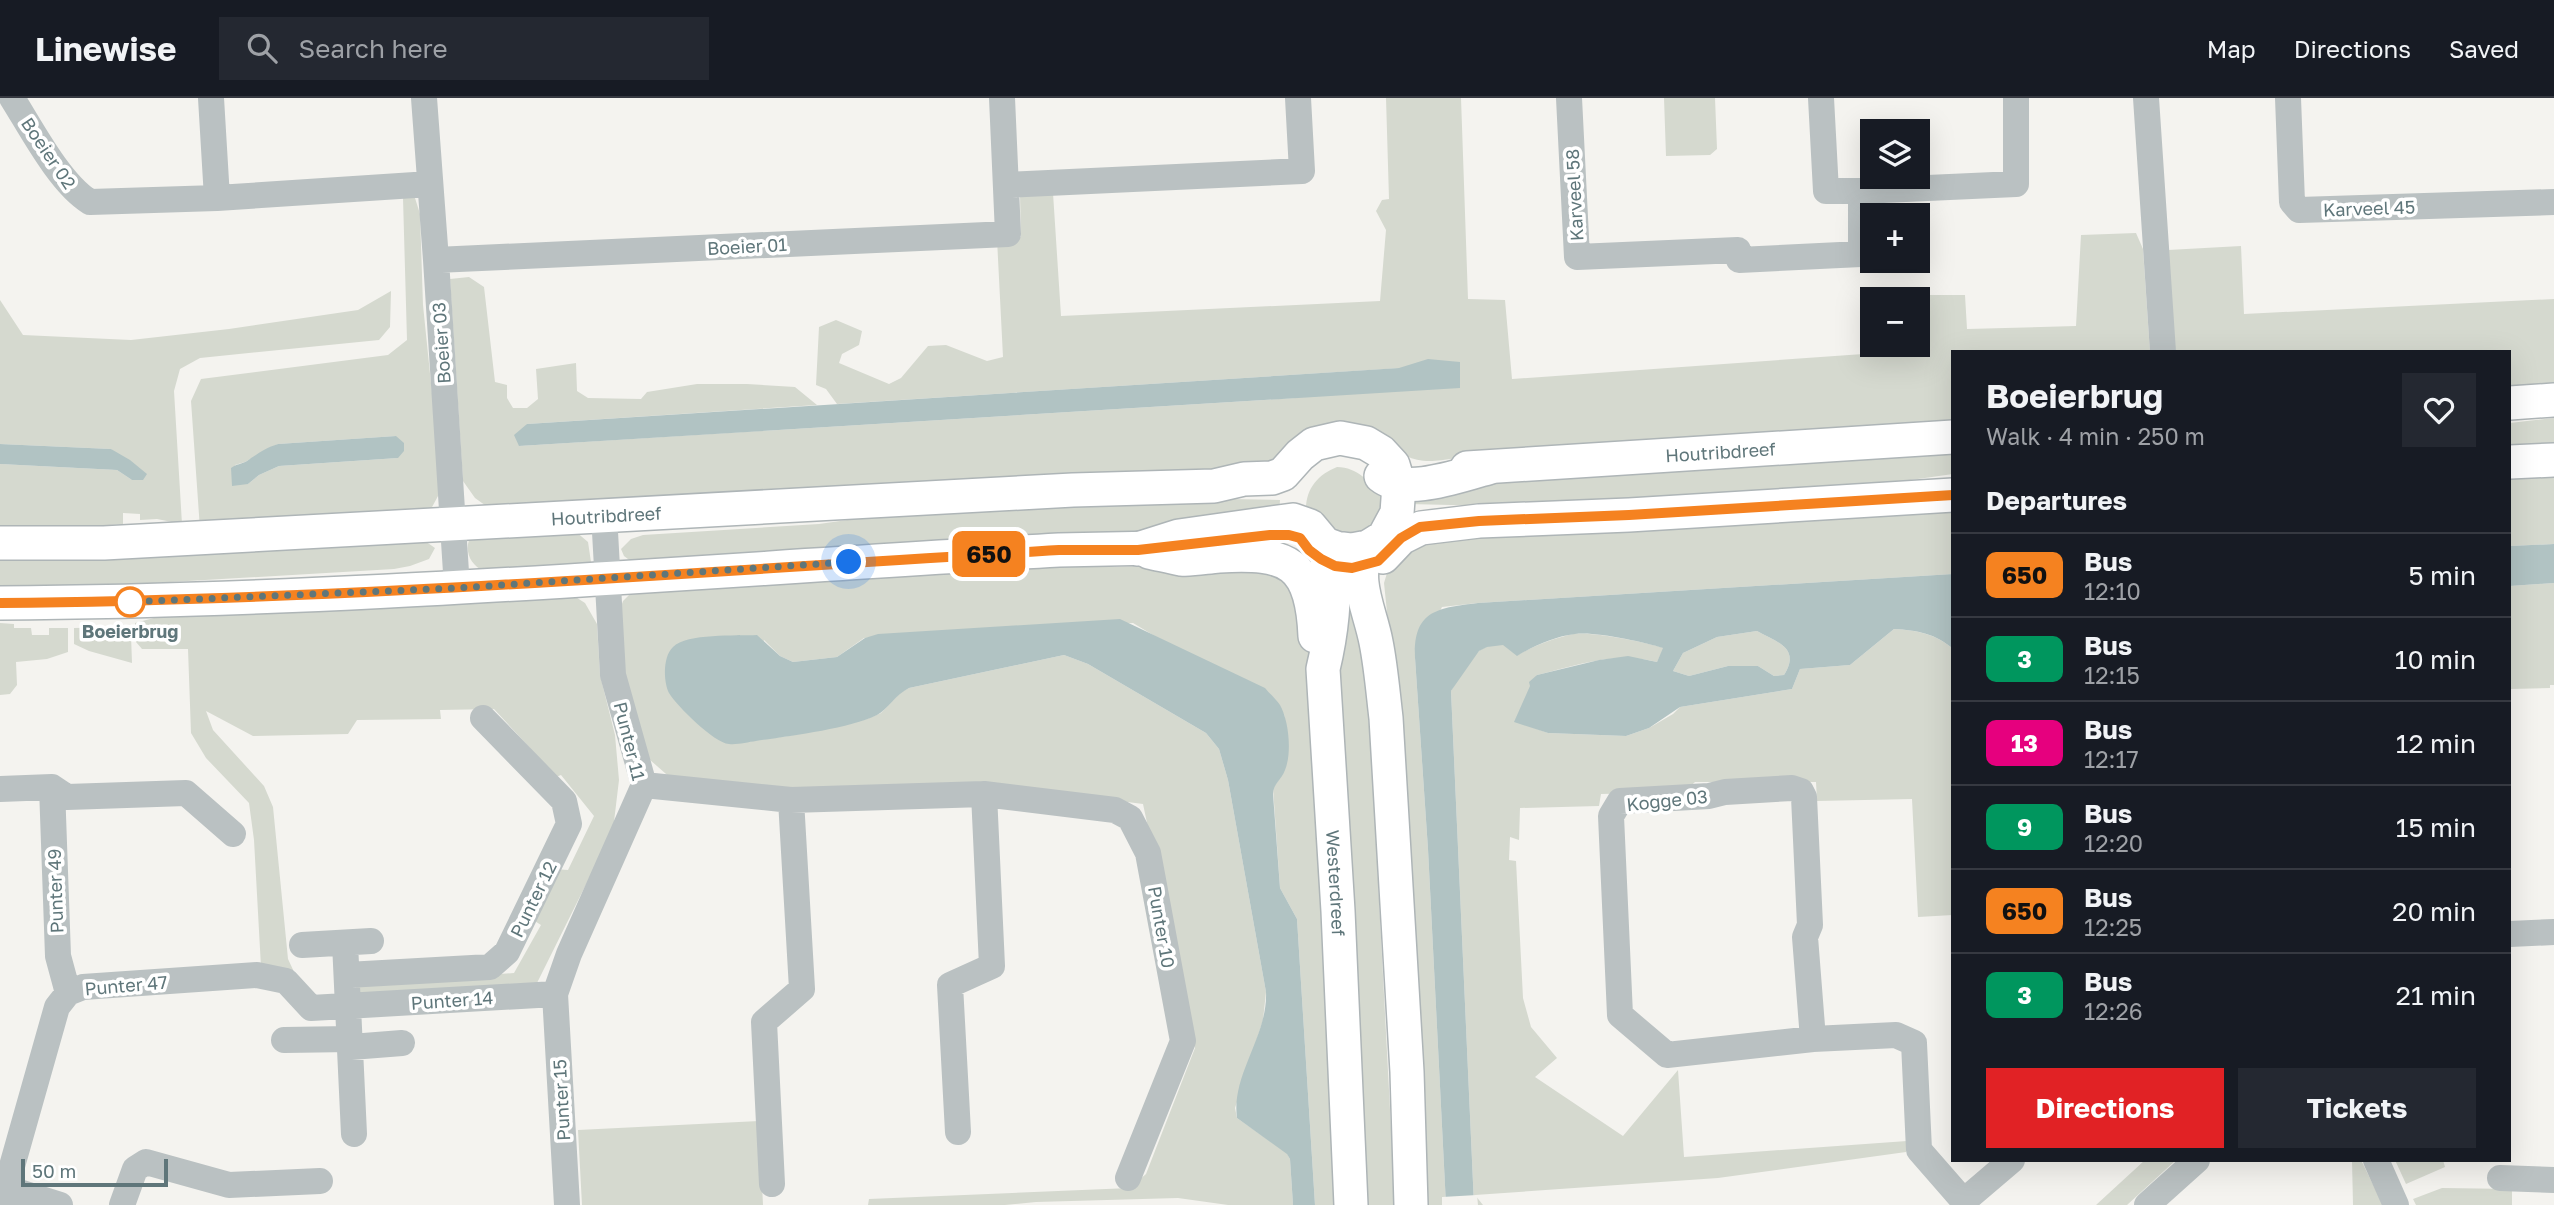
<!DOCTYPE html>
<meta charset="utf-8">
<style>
:root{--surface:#171b24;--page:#242831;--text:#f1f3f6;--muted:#9ea1a6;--line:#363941;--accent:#e12225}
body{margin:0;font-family:"Golos Text",sans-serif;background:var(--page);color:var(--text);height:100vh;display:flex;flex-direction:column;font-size:26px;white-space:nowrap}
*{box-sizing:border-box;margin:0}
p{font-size:23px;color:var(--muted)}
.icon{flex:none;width:38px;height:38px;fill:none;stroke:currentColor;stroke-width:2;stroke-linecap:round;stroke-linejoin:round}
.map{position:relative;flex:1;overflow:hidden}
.panel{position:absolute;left:1951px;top:252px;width:560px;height:812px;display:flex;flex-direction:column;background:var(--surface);border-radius:0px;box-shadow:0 7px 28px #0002}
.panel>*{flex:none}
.badge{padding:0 14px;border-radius:10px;font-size:24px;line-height:46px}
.tools{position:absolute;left:1860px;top:21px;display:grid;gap:14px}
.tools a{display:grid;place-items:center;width:70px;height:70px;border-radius:0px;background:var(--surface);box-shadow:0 7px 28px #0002;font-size:35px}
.scale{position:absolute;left:21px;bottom:18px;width:147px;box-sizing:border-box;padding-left:7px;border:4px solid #5f767a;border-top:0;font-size:19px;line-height:24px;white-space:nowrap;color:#5f767a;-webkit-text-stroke:5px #fff;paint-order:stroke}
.you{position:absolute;width:35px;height:35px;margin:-18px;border:5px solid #fff;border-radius:50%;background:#1a73e8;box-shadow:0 0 0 10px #1a73e833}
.map>.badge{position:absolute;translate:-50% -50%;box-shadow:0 0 0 4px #fff}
h2{padding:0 35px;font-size:26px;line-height:63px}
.round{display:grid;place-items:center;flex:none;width:74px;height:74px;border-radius:0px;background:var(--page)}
.headline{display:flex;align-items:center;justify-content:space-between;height:119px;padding:0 35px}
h1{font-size:33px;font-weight:700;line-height:52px}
.button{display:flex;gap:14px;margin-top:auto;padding:14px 35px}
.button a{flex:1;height:80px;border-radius:0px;background:var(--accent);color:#fff;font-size:28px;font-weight:700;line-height:80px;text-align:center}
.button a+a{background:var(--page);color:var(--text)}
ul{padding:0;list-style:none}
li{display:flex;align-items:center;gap:21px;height:84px;padding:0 35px;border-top:2px solid var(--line)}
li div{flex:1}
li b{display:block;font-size:26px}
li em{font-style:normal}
li .badge{min-width:77px;font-weight:700;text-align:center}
header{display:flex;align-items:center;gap:42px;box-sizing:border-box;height:98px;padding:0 35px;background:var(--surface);border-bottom:2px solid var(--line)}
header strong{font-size:33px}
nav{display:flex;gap:38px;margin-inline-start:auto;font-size:24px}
.search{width:490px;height:63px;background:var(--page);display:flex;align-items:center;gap:18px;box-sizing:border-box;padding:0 24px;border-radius:0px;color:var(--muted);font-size:26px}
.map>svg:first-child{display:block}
.green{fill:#d5d9cf;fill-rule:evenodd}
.water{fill:#b1c3c3;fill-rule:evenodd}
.pier{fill:#f4f3ef}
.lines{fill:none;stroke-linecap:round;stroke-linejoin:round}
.major-casing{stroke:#aeb5b7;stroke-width:36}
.minor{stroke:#bac1c2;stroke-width:26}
.major{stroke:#fff;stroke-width:33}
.line-casing{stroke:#fff;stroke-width:16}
.line{stroke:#f58220;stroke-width:10}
.walk{stroke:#5f767a;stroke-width:7;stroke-dasharray:0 12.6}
.stop-dot{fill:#fff;stroke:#f58220;stroke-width:3.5}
.labels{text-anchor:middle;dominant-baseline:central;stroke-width:7;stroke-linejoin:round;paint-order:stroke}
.street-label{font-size:18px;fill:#5f767a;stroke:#fff}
.stop-label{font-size:18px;font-weight:bold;fill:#5f767a;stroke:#fff}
</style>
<header>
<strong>Linewise</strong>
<div class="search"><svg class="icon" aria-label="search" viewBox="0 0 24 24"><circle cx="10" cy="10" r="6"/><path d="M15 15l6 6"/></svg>Search here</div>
<nav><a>Map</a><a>Directions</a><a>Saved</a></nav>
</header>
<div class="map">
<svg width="2554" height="1107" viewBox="0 0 2554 1107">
<rect width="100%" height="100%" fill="#f4f3ef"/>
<!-- green -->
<path class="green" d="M1386 0H1461L1468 201 1505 202 1512 281 1920 252V197H1965L1967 231 2076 228 2081 137 2136 135 2143 151 2150 254H1953V327L1456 360C1417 367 1411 362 1378 342L1264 371 489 410 475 400 463 383 450 181 469 179 484 189 495 284 507 287V300L513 310H527L538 301 536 271 576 265 577 293 588 300 641 301 647 294 697 286H747L795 289 817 307 527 326 519 348 1296 300 1401 270 837 306 826 291 816 287 819 229 836 222 862 233 859 247 842 256 839 265 889 286 901 280 928 248 946 247 987 263 1003 259 997 141 1021 139 1020 97 1053 95 1061 218 1380 203 1386 132 1376 113 1382 102 1389 101Z
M1664 0H1715L1717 51 1710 57 1666 58Z
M403 100H415L420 116 423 207 439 364 438 398 431 411 200 431 191 303 201 281 388 257 407 242ZM396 338 398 360 279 368 259 377 248 386 235 367 245 364 278 346Z
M2241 148 2244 216 2554 201V290L2510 293V254H2173L2168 152Z
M391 193 390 229 379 242 200 260 180 271 174 293 182 426 157 421 140 422V416L123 415V426L0 435V366L117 372 132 382 111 351 0 346V202L23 237 131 242 229 231 358 212Z
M2554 320V349L2510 351V325Z
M1953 349V376L1833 393 1533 409 1408 406V393L1521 376Z
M1337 369C1358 369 1368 385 1384 395L1385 406 1371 431 1341 439 1306 411C1306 390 1319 376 1337 369Z
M2554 371V446L2510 448V374Z
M1228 401 1280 402 1279 415 1172 432 632 464 624 458 621 451 631 441 643 437 819 426 910 413Z
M1953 408V476L1478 505 1442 509 1415 560 1428 751 1446 1107H1420L1392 562 1384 485 1388 472 1427 437Z
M575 433 588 444 591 464 588 467 484 473C471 467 465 455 469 442Z
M425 443 435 450 429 461 410 468 394 471 0 494V458Z
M1218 464 1288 478 1309 537 1338 1107H1315L1297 821 1280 790 1273 690C1294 663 1288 647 1284 616L1133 525 864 540 837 559 793 564 780 558 764 542 729 646 788 638 867 621 881 615 901 594 909 590 1064 557 1088 566 1206 635 1219 651 1228 682 1266 894 1263 922 1235 1010 1237 1020 1287 1055 1290 1061 1293 1107H1228L1178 1100 1036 1104 1005 1107H868L869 1101 1130 1090 1146 1076 1195 950 1143 706 986 686 815 695 674 683 649 661 624 575 619 514 623 503 632 494 1017 465 1117 469Z
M1341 481H1355L1371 648 1395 1107H1364L1339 621Z
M2554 485V587H2550V590L2510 591V488Z
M571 496 585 505 597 526 600 577 615 637 619 682 613 732 537 885 357 901 356 886 514 875 541 827 530 820 554 771 568 772 594 718 561 677 546 683 530 650 494 611 440 612 441 621 357 622 348 636 253 638 206 613 213 632 264 688 273 709 288 861 302 891 261 869 254 742 249 705 206 660 191 635 188 551H142L136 544 135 525 165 517Z
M0 525 14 526V530H31L32 537H49V530H68V554L47 561 16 564 17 587 10 596 0 597Z
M121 529 125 536 131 537 132 565 89 553 74 546V530Z
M1894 531C1915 532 1937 536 1953 551V817L1918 819 1912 701 1817 703 1816 684H1695L1684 694 1601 696 1599 708 1520 710 1519 742 1510 739 1509 762 1516 763 1523 900 1531 929 1557 960 1535 979 1623 1038 1678 972 1684 1059 1907 1043 1906 1054 1718 1080 1475 1097 1483 1107H1474L1451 593C1459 580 1471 554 1486 549 1491 547 1498 547 1503 546L1517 557C1534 548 1554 540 1573 536 1590 533 1645 544 1664 550L1657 564C1616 553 1577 567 1537 577L1515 623 1548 635 1626 638 1649 630 1673 616 1680 609 1792 591 1800 571 1850 567Z
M1757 533C1777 544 1801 550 1784 577L1774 578 1758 568H1728L1689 578 1673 573 1683 555 1717 539Z
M759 1023 763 1107H582L578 1032Z
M2145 1062H2176L2127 1107H2096Z
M2352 1062H2361L2383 1107H2353Z
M2395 1062H2443L2445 1069 2406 1086Z
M2442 1090 2512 1091V1107H2416L2413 1101Z"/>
<!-- water -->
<path class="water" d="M1428 261 1460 264V290L519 348 514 337 527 326 1399 270Z
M396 338 404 345V353L398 360 279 368 259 377 248 386 232 388 231 370C236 366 242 366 247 363 259 355 263 351 278 346Z
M0 346 111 351 130 362 147 376 143 382H132L117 372 0 366Z
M2554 446V485L2510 488V448Z
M1953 476V551C1937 536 1916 532 1894 531L1850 567 1800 571 1792 591 1680 609 1649 630 1626 638 1548 635 1514 624 1530 588 1529 584 1537 577 1599 562 1628 558 1657 564 1663 550C1644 544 1594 533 1575 536 1556 538 1533 548 1517 558L1503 547 1487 549 1479 553 1451 593 1474 1107H1446L1428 751 1415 560C1413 512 1438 510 1478 505ZM1757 533C1777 544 1801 550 1784 577L1774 578 1758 568H1728L1689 578 1673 573 1683 555 1717 539Z
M1120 521 1265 590C1270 596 1276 601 1280 607 1289 623 1292 655 1285 672 1282 681 1273 686 1273 696L1280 790 1297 821 1315 1107H1293L1290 1061 1287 1056 1237 1020C1231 977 1268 938 1266 894L1228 682 1219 651 1206 635 1088 566 1064 557 909 590C895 597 888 611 877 617 848 631 789 638 756 643 748 644 737 647 729 646 714 645 677 608 669 595 663 583 663 558 673 549 687 535 736 538 757 537L780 558 793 564 837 559 865 540 878 536Z"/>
<!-- pier -->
<path class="pier" d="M1477 1097 1478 1107H1442V1099Z"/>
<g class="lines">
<defs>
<g id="major">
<path d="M2510 305 2554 302"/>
<path d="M2510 364 2554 362"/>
<path id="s1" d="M1467 370 1953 339"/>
<path d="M1381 378C1406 398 1460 377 1488 370"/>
<path id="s2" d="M0 445H104L1073 392 1214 388 1244 381 1272 380 1283 376 1300 357 1314 346 1340 340 1366 345 1381 354 1393 367 1399 387 1397 415 1384 439 1368 449 1352 452 1336 450 1325 446 1310 428 1293 422 1179 438 1138 451"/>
<path d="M1368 449C1352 481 1370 512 1376 544 1381 569 1383 595 1386 620L1407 974 1411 1107"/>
<path d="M1149 454C1159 456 1170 459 1181 461 1193 462 1206 459 1219 458 1288 454 1312 464 1315 538"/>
<path d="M1383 459 1401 440 1421 430 1479 423 1629 417 1953 397"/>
<path id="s3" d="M1327 465C1340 487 1329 546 1323 571L1338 813 1351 1107"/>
<path d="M0 505C354 503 706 472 1059 452L1158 450"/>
</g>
</defs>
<!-- major casing -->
<use href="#major" class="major-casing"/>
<!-- minor -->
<path class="minor" d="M12 0C31 30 60 86 90 104L217 100 430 86
M211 0 217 100
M424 0 436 162 457 490
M1569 0 1577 159 1738 152 1739 162 1861 156V93L2016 86V0
M1821 0 1826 93H1861
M2146 0 2163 254
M2288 0 2292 104 2299 112 2554 104
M1006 87 1302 73 1298 0
M436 162 1008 136 1002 0
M644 687 791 702 984 696 1115 712 1130 720 1148 755 1183 943 1128 1080
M52 689 58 858 68 895
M0 691 52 689 67 699 186 695 233 736
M2510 836 2554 834
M345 845 354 1036
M302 847 371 843
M347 877 490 869 507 854 569 726 564 703 483 620
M1813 941 1667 957 1620 917 1611 718 1620 703 1709 698 1725 694 1792 690 1801 693 1804 699 1810 827 1805 839 1813 941 1896 937 1914 945 1919 1052 1967 1107
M284 942 351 941
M351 949 402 945
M958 1034 950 887 992 868 984 696
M2376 1062 2396 1107
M2500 1080 2554 1082
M772 1086 764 924 802 891 791 702
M6 1090 60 1107
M1964 1103 2012 1062
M1 1107 57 909 68 895 83 889 257 877 286 883 311 910 555 896
M122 1107 135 1071 146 1064 229 1087 320 1083
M567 1107 555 896 569 856 644 687 613 577 604 416
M2147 1107 2197 1062"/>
<!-- major -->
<use href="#major" class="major"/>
</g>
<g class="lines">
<defs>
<path id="line" d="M0 505C354 502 706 473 1059 452H1138L1270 437H1289L1300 440 1309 452 1321 461 1335 468 1352 470 1378 463 1401 440 1420 429 1479 423 1629 417 1953 397"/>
</defs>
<!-- line casing -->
<use href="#line" class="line-casing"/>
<!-- line -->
<use href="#line" class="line"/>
<!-- walk -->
<path class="walk" d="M130 504H127L457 490 849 464"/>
</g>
<!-- markers -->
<circle class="stop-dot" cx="130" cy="504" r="14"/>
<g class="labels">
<!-- street labels -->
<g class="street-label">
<text transform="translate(49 55) rotate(56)">Boeier 02</text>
<text transform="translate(1574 97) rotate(-93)">Karveel 58</text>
<text transform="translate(2369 110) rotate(-2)">Karveel 45</text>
<text transform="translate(747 148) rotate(-3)">Boeier 01</text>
<text transform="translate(441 245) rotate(-94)">Boeier 03</text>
<text stroke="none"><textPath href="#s1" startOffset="254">Houtribdreef</textPath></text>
<text stroke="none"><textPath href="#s2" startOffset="607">Houtribdreef</textPath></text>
<text transform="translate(630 643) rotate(76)">Punter 11</text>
<text transform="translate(1667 702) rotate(-6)">Kogge 03</text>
<text stroke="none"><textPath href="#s3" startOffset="322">Westerdreef</textPath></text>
<text transform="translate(55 793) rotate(-92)">Punter 49</text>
<text transform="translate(533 801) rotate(-64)">Punter 12</text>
<text transform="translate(1162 829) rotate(80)">Punter 10</text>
<text transform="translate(126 887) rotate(-5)">Punter 47</text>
<text transform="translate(452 902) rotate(-4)">Punter 14</text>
<text transform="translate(561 1002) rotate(-93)">Punter 15</text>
</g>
<!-- stop labels -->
<g class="stop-label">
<text x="130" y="533">Boeierbrug</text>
</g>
</g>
</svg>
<div class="tools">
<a><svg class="icon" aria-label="layers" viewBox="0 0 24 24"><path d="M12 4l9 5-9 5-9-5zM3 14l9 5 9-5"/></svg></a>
<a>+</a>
<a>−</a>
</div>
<div class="scale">50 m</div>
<div class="you" style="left:849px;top:464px"></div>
<b class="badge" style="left:989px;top:456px;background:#f58220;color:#111">650</b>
<section class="panel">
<div class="headline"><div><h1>Boeierbrug</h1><p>Walk · 4 min · 250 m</p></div><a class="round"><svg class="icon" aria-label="heart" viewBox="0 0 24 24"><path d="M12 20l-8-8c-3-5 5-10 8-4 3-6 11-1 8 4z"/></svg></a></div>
<h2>Departures</h2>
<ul>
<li><span class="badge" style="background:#f58220;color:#111">650</span><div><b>Bus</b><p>12:10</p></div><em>5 min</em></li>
<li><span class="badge" style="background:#00965e;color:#fff">3</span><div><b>Bus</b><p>12:15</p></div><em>10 min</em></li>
<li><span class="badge" style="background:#e6007e;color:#fff">13</span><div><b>Bus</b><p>12:17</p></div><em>12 min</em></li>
<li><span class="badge" style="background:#00965e;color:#fff">9</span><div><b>Bus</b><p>12:20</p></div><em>15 min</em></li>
<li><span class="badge" style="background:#f58220;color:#111">650</span><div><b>Bus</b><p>12:25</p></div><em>20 min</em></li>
<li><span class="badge" style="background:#00965e;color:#fff">3</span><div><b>Bus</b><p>12:26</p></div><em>21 min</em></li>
</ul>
<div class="button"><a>Directions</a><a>Tickets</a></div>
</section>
</div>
